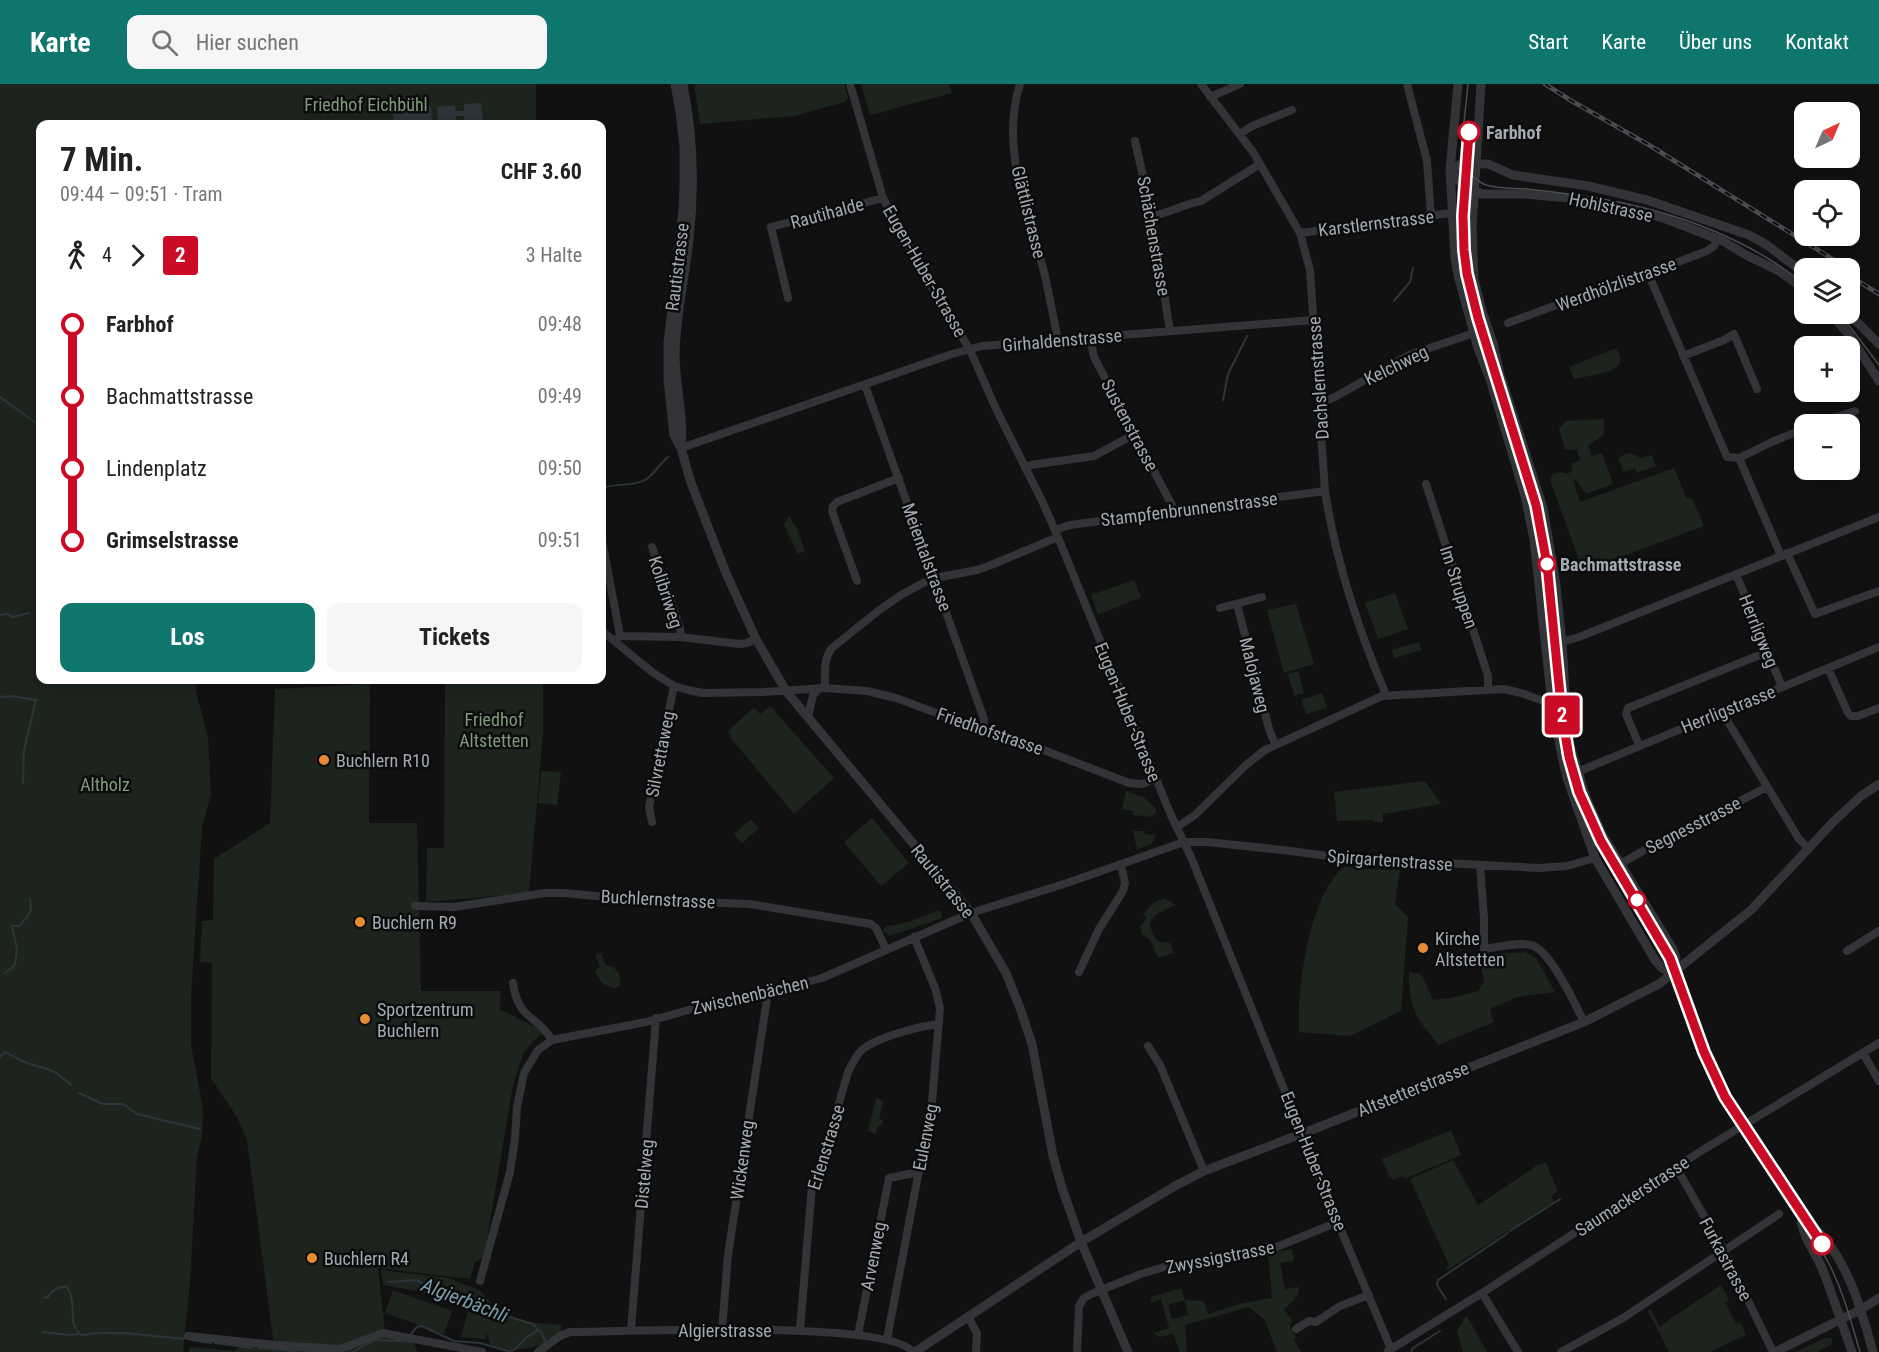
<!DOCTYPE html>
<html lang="de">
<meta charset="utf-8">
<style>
:root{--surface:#fff;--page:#f6f6f6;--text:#222;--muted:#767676;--accent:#0f766e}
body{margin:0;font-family:"Roboto Condensed",sans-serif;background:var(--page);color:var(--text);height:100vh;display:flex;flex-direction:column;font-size:22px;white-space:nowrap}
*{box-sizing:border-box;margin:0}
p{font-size:20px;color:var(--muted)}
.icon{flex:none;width:33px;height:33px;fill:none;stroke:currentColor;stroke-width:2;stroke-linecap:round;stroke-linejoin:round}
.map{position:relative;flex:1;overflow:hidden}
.drawer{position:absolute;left:36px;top:36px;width:570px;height:564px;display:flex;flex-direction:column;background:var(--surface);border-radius:12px;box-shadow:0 3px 15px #0003}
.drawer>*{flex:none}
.badge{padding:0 12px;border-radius:4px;font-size:21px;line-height:39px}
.needle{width:39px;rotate:44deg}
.fabs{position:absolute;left:1794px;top:18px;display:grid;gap:12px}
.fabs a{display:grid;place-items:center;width:66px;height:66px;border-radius:12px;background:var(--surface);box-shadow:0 3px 15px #0003;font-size:30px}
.map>.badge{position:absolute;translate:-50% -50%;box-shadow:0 0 0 3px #fff}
.legs{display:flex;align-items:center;gap:9px;height:66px;padding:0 24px;font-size:20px}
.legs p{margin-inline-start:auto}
.summary{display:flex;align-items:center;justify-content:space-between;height:102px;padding:0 24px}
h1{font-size:33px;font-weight:700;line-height:45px}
.button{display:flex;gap:12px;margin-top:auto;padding:12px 24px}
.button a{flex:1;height:69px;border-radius:12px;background:var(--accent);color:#fff;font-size:24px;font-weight:700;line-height:69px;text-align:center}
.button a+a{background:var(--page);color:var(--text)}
ul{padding:0 24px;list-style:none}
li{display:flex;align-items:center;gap:21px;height:72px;font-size:22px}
li i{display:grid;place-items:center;width:9px;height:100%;margin:0 8px;background:currentColor}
li i::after{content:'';width:15px;height:15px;margin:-8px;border:4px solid;border-radius:50%;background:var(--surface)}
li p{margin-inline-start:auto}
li:first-child i{background:linear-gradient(#0000 50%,currentColor 0)}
li:last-child i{background:linear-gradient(currentColor 50%,#0000 0)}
header{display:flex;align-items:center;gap:36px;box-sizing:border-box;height:84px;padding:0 30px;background:var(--accent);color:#fff}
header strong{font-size:28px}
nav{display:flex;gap:33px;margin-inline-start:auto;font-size:21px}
.search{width:420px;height:54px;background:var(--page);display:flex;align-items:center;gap:15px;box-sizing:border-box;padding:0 21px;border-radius:12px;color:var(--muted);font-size:22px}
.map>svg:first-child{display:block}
.green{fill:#1d241d;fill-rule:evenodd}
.water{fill:#2b353a}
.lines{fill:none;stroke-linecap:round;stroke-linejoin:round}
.stream{stroke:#2b353a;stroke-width:2}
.minor{stroke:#323437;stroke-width:8}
.tertiary{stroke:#323437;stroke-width:9}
.tram{stroke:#494c50;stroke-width:1.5}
.rail-casing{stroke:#494c50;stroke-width:4.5}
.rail{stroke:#0c0c0d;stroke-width:2;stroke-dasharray:7;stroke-linecap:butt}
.line-1-casing{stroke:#fff;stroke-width:14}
.line-1{stroke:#cb0a25;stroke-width:9}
.stop-1-dot{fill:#fff;stroke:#cb0a25;stroke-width:3}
.poi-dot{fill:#e78c34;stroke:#0c0c0d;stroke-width:2}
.labels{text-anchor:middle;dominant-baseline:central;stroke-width:5;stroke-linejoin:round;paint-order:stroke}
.park-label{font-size:18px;fill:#7e9c7a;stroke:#0c0c0d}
.stop-label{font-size:18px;font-weight:bold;fill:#a3aab2;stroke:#0c0c0d;text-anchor:start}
.street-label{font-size:18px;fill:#a3aab2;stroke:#0c0c0d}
.poi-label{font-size:18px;fill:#a3aab2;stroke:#0c0c0d;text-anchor:start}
.water-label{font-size:20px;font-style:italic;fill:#7b9dac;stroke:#0c0c0d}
</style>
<header>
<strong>Karte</strong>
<div class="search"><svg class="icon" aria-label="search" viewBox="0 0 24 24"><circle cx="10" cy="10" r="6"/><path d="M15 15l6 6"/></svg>Hier suchen</div>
<nav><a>Start</a><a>Karte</a><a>Über uns</a><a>Kontakt</a></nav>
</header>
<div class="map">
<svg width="1879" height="1268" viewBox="0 0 1879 1268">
<rect width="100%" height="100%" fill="#111112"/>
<!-- green -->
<path class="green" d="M0 0H536V40H40V596H196L197 612 208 653 211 710 202 743 191 912V961L203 1025 202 1052 197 1073 190 1198 183 1268H0Z
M694 0H844L848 14 845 18 794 32 700 40Z
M861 0H949L952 9 870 31Z
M1617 264C1618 268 1621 274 1620 278 1617 290 1584 292 1574 295L1569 283Z
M1604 335V350L1588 362 1592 372 1602 369 1613 400 1586 410 1576 396 1573 397 1580 418 1674 384 1686 413 1693 416 1704 442 1583 487 1550 396C1553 387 1560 387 1568 390L1572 386V379L1580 376 1577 366 1565 365 1559 345 1566 337Z
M1631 369 1641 374 1652 371 1656 382 1637 389 1635 384 1624 388 1618 375 1625 370Z
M789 432 797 445 805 467 798 470 784 441Z
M1134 496 1141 513 1098 531 1091 511Z
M1395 509 1408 545 1378 555 1365 519Z
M1296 520 1314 580 1284 589 1267 526Z
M1419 558 1422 566 1394 574 1392 566Z
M1298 587 1304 609 1294 612 1288 590Z
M445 596H543V650L529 809 426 818 427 764H444Z
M370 600 369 739H417L421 907H501L500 925 539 945 543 949 534 956 523 970 513 1001 484 1173 475 1178 470 1195 378 1184 385 1247 414 1258 417 1268H189L190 1263 235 1267 242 1260 274 1262 247 1056 237 1033 211 994 212 879 200 878 202 837 213 836 214 775 270 739 275 605Z
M1322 609 1327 624 1306 630 1301 616Z
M754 623 760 630 769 623H771L834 694 794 730 730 653 731 651 728 647Z
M541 687 561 688 557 721 538 719Z
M1425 697 1441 720 1383 730V738H1374V736L1337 737 1334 708Z
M1126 707 1143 713 1156 724V730L1153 729V733L1133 731V727L1122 725Z
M872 734 909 779 881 802 844 758Z
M751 735 759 744 742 759 734 750Z
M1133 747H1144L1145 750 1156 751 1152 760 1137 765Z
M1345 782 1365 785 1400 786 1395 820 1408 833 1401 927 1350 952 1299 948C1297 905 1309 810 1345 782Z
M1164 814 1176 821C1155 830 1140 835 1159 858L1170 859 1174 869 1158 874 1150 856 1142 850 1140 843 1147 834 1143 831 1153 819Z
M939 826 941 829 942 834 890 852 883 847V845L887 842 909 838Z
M1525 868 1536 874 1555 908 1517 913 1490 925 1494 938 1438 961C1433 952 1425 945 1420 937 1410 922 1409 905 1409 888L1421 890 1433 916 1451 914 1478 907 1484 897 1479 871Z
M601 869 606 881C617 883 621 890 620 901L615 904C603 902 599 897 595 887L600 883 595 871Z
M876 1014 883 1017 879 1035 883 1036 882 1041 878 1042 876 1050 868 1047Z
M1451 1046 1461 1071 1404 1095 1403 1092 1393 1096 1392 1093 1390 1094 1382 1075Z
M1453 1076 1478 1121 1536 1082 1546 1078 1558 1108 1551 1112 1554 1117 1448 1186 1446 1183 1449 1181 1410 1095Z
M1292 1165 1294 1177 1280 1179 1285 1205 1299 1203 1298 1211 1295 1213V1216L1284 1225 1292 1236 1290 1243 1296 1254 1294 1256 1301 1268H1277L1264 1235 1249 1223 1185 1241 1187 1268H1180L1173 1250 1160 1253 1152 1249 1169 1244 1161 1215 1151 1219V1213L1181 1204 1185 1216 1203 1217 1209 1230 1238 1220 1272 1214 1268 1169ZM1185 1216 1188 1231 1172 1235 1168 1221Z
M381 1186 448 1194 479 1206 499 1227 526 1238 562 1241 560 1252C537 1266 517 1268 491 1262L486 1248V1255L461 1253 468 1228 481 1230 416 1207 383 1201Z
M1721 1201 1729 1216 1725 1218 1736 1240 1740 1238 1746 1251 1710 1268H1669L1648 1227 1650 1225 1660 1243 1670 1235Z
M393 1206 452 1227 444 1250 385 1229Z
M1466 1232 1468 1234 1487 1268H1463L1457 1247Z
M1825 1254H1832V1260L1817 1268H1796Z"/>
<!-- water -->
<path class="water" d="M481 19 483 36 465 38 464 32H456V39L438 40 437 23 455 21 456 27H464V20Z
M431 23 432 40H394L393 27Z"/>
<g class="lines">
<!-- stream -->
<path class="stream" d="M1394 217 1410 198 1413 184
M0 313 36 339
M1223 316 1228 290 1247 252
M602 404C616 399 636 403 648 394 655 388 661 379 668 373
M0 531 7 530 13 533 29 529
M0 613 11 612 36 616 24 666 23 699
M5 889 15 881 17 865 12 842H20C28 829 33 832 30 815
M0 973 5 968C12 972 20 976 27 979 49 986 53 984 71 1001
M79 1009 103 1020H123L137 1030 200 1045
M1510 1147 1560 1115
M389 1198 416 1196 469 1221 533 1240 538 1246
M44 1214 48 1213C52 1206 60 1202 67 1203 78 1218 66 1239 81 1251 87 1251 91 1249 97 1249 106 1248 115 1250 124 1249L184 1255
M1446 1215 1437 1201 1438 1196 1508 1149
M43 1248 69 1251 78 1250
M411 1250 417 1243 422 1242 454 1257 480 1259 508 1267 514 1266 526 1254 538 1246 541 1248 546 1259
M191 1256 211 1259
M215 1259 252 1264
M259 1264 285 1266 293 1268 299 1266 317 1268
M353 1268 374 1256 404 1257
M1411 1268 1413 1264 1440 1247"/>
<!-- minor -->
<path class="minor" d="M850 0 883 114 925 192 970 266 997 327 1043 419 1058 453 1170 729 1191 773 1328 1115 1391 1265
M1020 0C1000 62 1027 125 1043 184 1049 208 1053 232 1058 256
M1201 0 1253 68 1300 149 1310 186 1325 407C1336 478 1358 545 1386 611
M1407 0 1427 77 1431 132
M1210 13 1240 0
M1240 50 1252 42 1292 26
M1135 57 1152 132 1170 247
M1152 132C1169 129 1184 120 1201 117L1260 80
M1300 149 1451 129
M1653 190 1651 196 1727 373 1739 374 1774 357 1804 345
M788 214 771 143 883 114
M1508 239 1646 188 1653 190 1657 186 1707 167 1714 162 1718 154
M1090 253 1094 273 1175 427
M1683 272 1724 256 1734 250 1757 305
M865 301 984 635 983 645
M1320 319 1335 313 1409 271 1474 249
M1816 340 1855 327
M681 364 952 270 982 262 1314 236
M1739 374 1781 472
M1025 384 1031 381 1094 372 1135 350
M1426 400 1488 592V605
M1055 446 1070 441 1325 407
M603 461 620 552
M652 463 680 544 681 553
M1787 469 1815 530 1879 507
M1736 490 1782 603
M857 497 832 427 833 422 837 418 899 394
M1237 520 1269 645 1275 660
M1220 524 1262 513
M602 547 652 588 674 602 688 606 703 609 763 608 825 604 867 607 896 614 1023 661 1041 665 1129 699 1142 700 1156 695
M615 557 620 552 681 553 739 560 747 559 756 555
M1562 558 1579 553 1879 433
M1828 584 1848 629 1851 632H1858L1879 624
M825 604C825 590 823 575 832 564L878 527 901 511 923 499 935 494 977 486 991 481 1058 453
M1722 628 1799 755 1808 764
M808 633 813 611 820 604
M1639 661 1626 630 1628 624 1767 568
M1577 688 1879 563
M652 738 649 723 674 602
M1177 743 1195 731 1246 681 1265 666 1382 612 1504 605 1521 609 1552 620
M1620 780 1643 767 1767 703
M1480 781 1484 834V865C1499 863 1516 858 1531 861 1550 865 1575 920 1584 938
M415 822 454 823 545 809H563L642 816 750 820 871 840 876 844 886 865
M1847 867 1879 847
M1079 888 1099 845 1123 807 1125 799 1121 781
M513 899C518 936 536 930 552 956
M1148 962 1160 981 1204 1087
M1863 969 1879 997
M1676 1083 1724 1167 1773 1268
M480 1197 510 1088 515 1054 517 1023 524 989 538 966 552 956 646 938 692 925 768 908 822 894 971 829 1067 799 1184 758H1206L1283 766 1381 779H1445L1539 784 1567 782 1595 774
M1482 1209 1518 1268
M968 1233 977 1249 976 1268
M1296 1245 1309 1237 1316 1238 1340 1222 1369 1211
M631 1246 656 934
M722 1246 728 1171 768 908
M800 1246 812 1102 820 1085 848 988C852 980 856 971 863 965 878 953 920 942 939 940
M858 1251 889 1094 919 1088
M188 1252 276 1261 340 1265 383 1249 482 1268
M887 1255 932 1018 940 924 935 904 914 853
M1388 1267 1482 1209 1701 1067 1879 959
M538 1268 560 1252 570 1248C622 1248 889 1235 913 1268
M1077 1268 1079 1222 1084 1214 1091 1210 1141 1190 1164 1183 1274 1164 1338 1138
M1561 1268 1623 1234 1779 1130"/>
<!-- tertiary -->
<path class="tertiary" d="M675 0 680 28 684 63V102L683 127 668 259V296L674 351 681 364 691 399 726 489 756 555 786 607 971 829 1006 889 1020 924 1032 960 1053 1072 1062 1104 1081 1158 1128 1268
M1458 0 1450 86 1455 174 1458 191 1478 264 1490 295 1525 412 1534 455 1552 620 1562 672 1567 694 1595 774 1655 876 1662 884 1674 889
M1481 0 1472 144 1474 195 1482 227 1493 259 1500 290 1543 424 1555 494 1562 558 1567 641 1570 661 1585 711 1602 750 1673 865 1676 874 1674 889 1702 969 1717 1003 1801 1133C1844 1162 1860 1220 1873 1268
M1450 86 1462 100 1482 110H1524L1569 114 1624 123 1666 135 1723 157 1746 171 1779 187 1804 205
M1450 86 1463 79 1488 80 1513 91 1588 102 1647 116 1749 151 1767 161 1804 189
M1451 129 1463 132 1472 144
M1831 230 1850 252 1879 297
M1849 230 1879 260
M681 364C684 334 676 304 675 273 675 234 685 194 689 155 695 103 693 51 683 0
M1801 1133C1802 1153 1814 1166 1822 1184 1833 1212 1842 1240 1852 1268
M915 1268 1081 1158 1175 1102 1204 1087 1314 1045 1584 938 1659 900 1751 826 1834 737 1861 712 1879 700
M1775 1268 1860 1226 1879 1214"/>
<!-- tram -->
<path class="tram" d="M1468 0C1463 54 1452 123 1461 176 1465 203 1473 229 1481 255 1499 311 1520 367 1533 424 1543 469 1548 514 1552 559 1556 600 1557 640 1568 680 1587 754 1635 813 1668 880 1686 917 1693 958 1711 995 1743 1060 1794 1115 1828 1178 1843 1206 1851 1238 1860 1268
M1463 74C1466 86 1474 96 1486 101 1499 105 1514 104 1527 105 1545 107 1563 109 1581 112 1659 122 1743 150 1804 200
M1837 230 1851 244 1879 281"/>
<defs>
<path id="rail" d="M1545 0 1570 16 1649 61 1847 184
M1850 192 1879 210"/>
</defs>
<!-- rail casing -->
<use href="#rail" class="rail-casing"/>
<!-- rail -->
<use href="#rail" class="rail"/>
</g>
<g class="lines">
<defs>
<path id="line-1" d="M1469 48 1463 132 1464 166 1467 190 1478 234 1536 421 1547 480 1562 631 1569 673 1579 708 1601 757 1670 874 1704 968 1725 1013 1822 1160"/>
</defs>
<!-- line-1 casing -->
<use href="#line-1" class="line-1-casing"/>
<!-- line-1 -->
<use href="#line-1" class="line-1"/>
</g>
<!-- markers -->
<g class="stop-1-dot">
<circle cx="1469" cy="48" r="10"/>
<circle cx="1547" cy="480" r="8"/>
<circle cx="1637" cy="816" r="8"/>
<circle cx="1822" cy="1160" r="10"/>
</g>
<g class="poi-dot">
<circle cx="324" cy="676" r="6"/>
<circle cx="360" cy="838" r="6"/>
<circle cx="1423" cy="864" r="6"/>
<circle cx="365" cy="935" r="6"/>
<circle cx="312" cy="1174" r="6"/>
</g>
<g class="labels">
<!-- park labels -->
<g class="park-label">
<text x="366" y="20">Friedhof Eichbühl</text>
<text x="494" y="635">Friedhof<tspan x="494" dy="21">Altstetten</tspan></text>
<text x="105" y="700">Altholz</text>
</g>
<!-- stop labels -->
<g class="stop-label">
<text x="1486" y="48">Farbhof</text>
<text x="1560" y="480">Bachmattstrasse</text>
</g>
<!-- street labels -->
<g class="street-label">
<text transform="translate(1611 123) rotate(12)">Hohlstrasse</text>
<text transform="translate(1029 128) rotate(76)">Glättlistrasse</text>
<text transform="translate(827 129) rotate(-15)">Rautihalde</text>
<text transform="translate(1376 139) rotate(-7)">Karstlernstrasse</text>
<text transform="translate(1154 152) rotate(80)">Schächenstrasse</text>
<text transform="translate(677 183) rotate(-83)">Rautistrasse</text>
<text transform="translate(925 187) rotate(60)">Eugen-Huber-Strasse</text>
<text transform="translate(1616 200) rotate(-20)">Werdhölzlistrasse</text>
<text transform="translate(1062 256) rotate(-5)">Girhaldenstrasse</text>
<text transform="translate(1396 281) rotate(-26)">Kelchweg</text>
<text transform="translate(1318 294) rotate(-94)">Dachslernstrasse</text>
<text transform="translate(1130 341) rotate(62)">Sustenstrasse</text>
<text transform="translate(1189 425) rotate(-7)">Stampfenbrunnenstrasse</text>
<text transform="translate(927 473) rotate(70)">Meientalstrasse</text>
<text transform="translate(1459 503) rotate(72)">Im Struppen</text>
<text transform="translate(666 508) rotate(72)">Kolibriweg</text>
<text transform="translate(1759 547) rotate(68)">Herrligweg</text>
<text transform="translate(1255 591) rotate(76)">Malojaweg</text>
<text transform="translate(1728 625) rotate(-22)">Herrligstrasse</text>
<text transform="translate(1128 628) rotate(68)">Eugen-Huber-Strasse</text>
<text transform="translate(990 647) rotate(19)">Friedhofstrasse</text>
<text transform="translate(660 670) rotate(-79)">Silvrettaweg</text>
<text transform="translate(1693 741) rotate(-27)">Segnesstrasse</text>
<text transform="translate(1390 776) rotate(4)">Spirgartenstrasse</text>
<text transform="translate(943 797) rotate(51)">Rautistrasse</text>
<text transform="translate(658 815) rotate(3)">Buchlernstrasse</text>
<text transform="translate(750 911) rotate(-13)">Zwischenbächen</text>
<text transform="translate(1413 1005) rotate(-22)">Altstetterstrasse</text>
<text transform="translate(925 1053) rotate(-79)">Eulenweg</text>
<text transform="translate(826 1063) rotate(-73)">Erlenstrasse</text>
<text transform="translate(742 1076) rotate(-82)">Wickenweg</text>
<text transform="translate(1314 1077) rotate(68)">Eugen-Huber-Strasse</text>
<text transform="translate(644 1090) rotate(-85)">Distelweg</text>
<text transform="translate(1632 1112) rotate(-33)">Saumackerstrasse</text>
<text transform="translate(873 1172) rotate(-79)">Arvenweg</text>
<text transform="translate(1220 1173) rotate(-11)">Zwyssigstrasse</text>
<text transform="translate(1726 1175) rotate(62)">Furkastrasse</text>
<text x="725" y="1246">Algierstrasse</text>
</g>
<!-- poi labels -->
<g class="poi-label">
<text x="336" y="676">Buchlern R10</text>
<text x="372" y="838">Buchlern R9</text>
<text x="1435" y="854">Kirche<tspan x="1435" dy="21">Altstetten</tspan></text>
<text x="377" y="925">Sportzentrum<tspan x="377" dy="21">Buchlern</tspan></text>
<text x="324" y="1174">Buchlern R4</text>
</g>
<!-- water labels -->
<g class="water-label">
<text transform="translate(465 1216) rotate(21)">Algierbächli</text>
</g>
</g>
</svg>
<div class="fabs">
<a><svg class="needle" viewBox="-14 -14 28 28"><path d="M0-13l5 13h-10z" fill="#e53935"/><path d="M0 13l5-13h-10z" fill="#767676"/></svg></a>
<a><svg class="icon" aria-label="locate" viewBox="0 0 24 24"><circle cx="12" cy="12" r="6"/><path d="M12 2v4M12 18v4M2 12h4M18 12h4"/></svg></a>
<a><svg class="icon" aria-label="layers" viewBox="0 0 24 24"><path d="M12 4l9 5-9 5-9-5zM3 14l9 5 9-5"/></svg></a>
<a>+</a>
<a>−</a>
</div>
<b class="badge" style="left:1562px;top:631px;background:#cb0a25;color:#fff">2</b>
<section class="drawer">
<div class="summary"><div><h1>7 Min.</h1><p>09:44 – 09:51 · Tram</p></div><b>CHF 3.60</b></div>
<div class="legs"><svg class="icon" aria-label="walk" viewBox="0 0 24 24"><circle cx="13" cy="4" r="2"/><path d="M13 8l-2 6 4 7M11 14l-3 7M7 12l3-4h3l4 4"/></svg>4<svg class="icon" aria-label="forward" viewBox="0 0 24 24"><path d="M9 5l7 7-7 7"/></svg><b class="badge" style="background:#cb0a25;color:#fff">2</b><p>3 Halte</p></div>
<ul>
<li><i style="color:#cb0a25"></i><b>Farbhof</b><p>09:48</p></li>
<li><i style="color:#cb0a25"></i><span>Bachmattstrasse</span><p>09:49</p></li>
<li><i style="color:#cb0a25"></i><span>Lindenplatz</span><p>09:50</p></li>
<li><i style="color:#cb0a25"></i><b>Grimselstrasse</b><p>09:51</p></li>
</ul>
<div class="button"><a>Los</a><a>Tickets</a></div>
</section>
</div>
